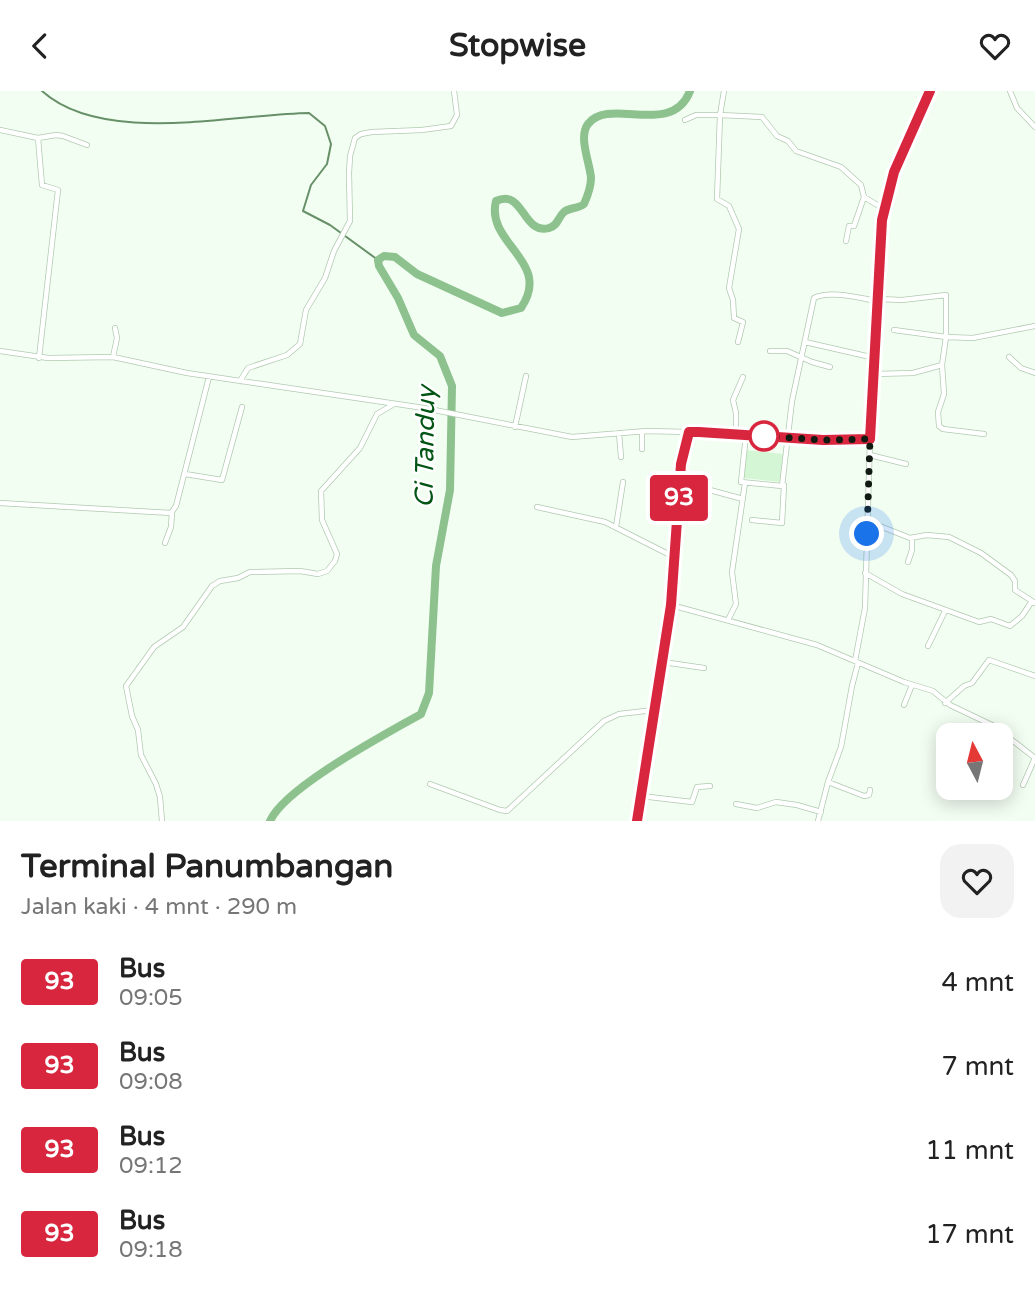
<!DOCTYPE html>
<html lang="id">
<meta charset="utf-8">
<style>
:root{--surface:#fff;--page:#f2f2f2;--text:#222;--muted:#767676}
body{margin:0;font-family:"Varela Round",sans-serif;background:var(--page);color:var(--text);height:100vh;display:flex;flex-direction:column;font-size:26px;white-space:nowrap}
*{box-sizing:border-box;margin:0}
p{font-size:23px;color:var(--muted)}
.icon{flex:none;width:38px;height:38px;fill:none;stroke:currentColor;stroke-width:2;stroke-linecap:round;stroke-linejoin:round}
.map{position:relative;height:730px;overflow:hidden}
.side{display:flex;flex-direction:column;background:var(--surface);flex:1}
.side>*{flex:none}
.badge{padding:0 14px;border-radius:5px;font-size:24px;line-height:46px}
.needle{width:46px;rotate:353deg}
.tools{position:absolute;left:936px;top:632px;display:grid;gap:14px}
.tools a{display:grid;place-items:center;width:77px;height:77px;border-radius:14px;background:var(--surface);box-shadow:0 4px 18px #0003;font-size:35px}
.you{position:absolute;width:35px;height:35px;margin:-18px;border:5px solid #fff;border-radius:50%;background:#1a73e8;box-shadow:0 0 0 10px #1a73e833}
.map>.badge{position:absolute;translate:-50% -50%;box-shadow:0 0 0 4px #fff}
.round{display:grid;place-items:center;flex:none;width:74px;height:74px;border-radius:21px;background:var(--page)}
.summary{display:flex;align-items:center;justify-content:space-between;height:119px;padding:0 21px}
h1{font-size:33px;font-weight:700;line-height:52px}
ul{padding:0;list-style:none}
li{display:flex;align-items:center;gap:21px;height:84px;padding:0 21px}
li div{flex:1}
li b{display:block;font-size:26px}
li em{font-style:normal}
li .badge{min-width:77px;font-weight:700;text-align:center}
header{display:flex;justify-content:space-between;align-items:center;height:91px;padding:0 21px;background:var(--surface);font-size:32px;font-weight:700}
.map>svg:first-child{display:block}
.green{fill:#d4f6d4}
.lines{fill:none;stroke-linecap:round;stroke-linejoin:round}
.stream{stroke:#689068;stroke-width:2}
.river{stroke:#8dc28e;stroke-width:8}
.street-casing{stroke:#b0cab0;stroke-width:6}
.secondary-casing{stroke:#b0cab0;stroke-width:9}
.street{stroke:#fff;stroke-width:4.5}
.secondary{stroke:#c2e6c7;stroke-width:7}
.line-casing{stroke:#fff;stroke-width:16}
.line{stroke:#d7263d;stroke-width:10}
.walk{stroke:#111a11;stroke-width:7;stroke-dasharray:0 12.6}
.stop-dot{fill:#fff;stroke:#d7263d;stroke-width:3.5}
.labels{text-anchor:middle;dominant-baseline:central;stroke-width:5;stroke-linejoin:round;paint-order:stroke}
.water-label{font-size:26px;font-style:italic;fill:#005514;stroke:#fff}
</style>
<header><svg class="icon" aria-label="back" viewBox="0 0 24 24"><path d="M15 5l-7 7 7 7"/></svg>Stopwise<svg class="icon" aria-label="heart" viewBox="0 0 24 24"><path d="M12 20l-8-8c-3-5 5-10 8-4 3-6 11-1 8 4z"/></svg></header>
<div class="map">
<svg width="1035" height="730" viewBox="0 0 1035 730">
<rect width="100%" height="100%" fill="#f3fef3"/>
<!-- green -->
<path class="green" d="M746 359 783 363 780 391 744 387Z"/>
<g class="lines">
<!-- stream -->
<path class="stream" d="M42 0C103 55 233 23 309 22L325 35 331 53 327 73 311 94 303 120 330 134 378 169"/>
<!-- river -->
<path class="river" d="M270 730C285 696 386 643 421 623L429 602 436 475 450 399 452 295 440 265 414 244 398 207 379 175 378 169 384 165 395 166 417 183 502 222 521 217C553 170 485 153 496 110 524 97 522 144 549 137 558 135 558 126 564 121 570 116 578 118 584 113 588 104 591 96 591 87 590 72 578 46 588 33 609 5 672 47 690 0"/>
<defs>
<path id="street" d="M724 0 720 24 762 26 777 45 788 50 796 60 841 76 861 94 864 106
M1010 0 1017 17 1035 36
M685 29 696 24H720L717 108 729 115 739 138 729 197 733 209 734 227 743 231 738 251
M0 39 38 47 56 44 63 45 87 54
M38 47 42 94 58 99 39 267
M846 150 849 135H854L864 106 884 118
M878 208 902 209 946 204V246L894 239
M805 251 875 267
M0 260 48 267 113 266 187 282 424 317 572 346 647 340 689 341
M770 260H787L812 271 830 276
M113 266 117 247 115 237
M1009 266 1021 277 1035 282
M942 274 944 303 938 321 939 335 943 338 984 343
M874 283 913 282 942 274 946 246 973 247 1035 235
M240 290 248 277 287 264 300 253 306 219 325 187 334 160 350 130 349 82 350 65 355 47 361 43 372 41 422 39 451 35 457 24 454 0
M515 336 526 285
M642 341V358
M619 342 621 366
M736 343V322L733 309 743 286
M746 344 741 391 782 395 792 310 814 207C831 199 859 207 877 210
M870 364 906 373
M185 383 222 389 242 316
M680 391 743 408
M0 412 171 422 176 415 209 286
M537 416 605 431 674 466
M752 429 782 432 784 394
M867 430 910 447 927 444 949 446 981 462 1011 484 1015 490V499L1035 512
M616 436 623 391
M165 452 171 436 172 422
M908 471 912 459V447
M865 482 902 503 979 531 991 528 1010 535 1022 525 1032 510
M671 514 817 554 904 591 933 600 950 614 994 635 1035 667
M728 529 736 513 732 481 745 392
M928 555 945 520
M855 570 865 517 870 348
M663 571 704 577
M945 612 964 595 972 592 989 569 1035 585
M904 614 912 594
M828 691 864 705 869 704 870 699
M430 693 500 719 507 720 604 630 619 623 654 619
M1023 694 1035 667
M641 705 692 711 697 696 710 695
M736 713 757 717 776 711 797 714 821 721
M162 730 160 706 156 693 141 664 138 639 132 625 126 595 154 556 183 536 212 495 220 490 238 487 250 481 300 480 318 483 327 480 335 470 337 463 322 429 321 400 360 357 377 323 394 313
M818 730 828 691 841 656 852 595 858 572"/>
<path id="secondary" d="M637 730 671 514 681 373 689 341H699L823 349 870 348 882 129 893 81 930 0"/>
</defs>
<!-- street casing -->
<use href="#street" class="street-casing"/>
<!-- secondary casing -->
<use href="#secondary" class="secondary-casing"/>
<!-- street -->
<use href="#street" class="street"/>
<!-- secondary -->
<use href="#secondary" class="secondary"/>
</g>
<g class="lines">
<defs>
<path id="line" d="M637 730 671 514 681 373 689 341H699L823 349 870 348 882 129 894 81 930 0"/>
</defs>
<!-- line casing -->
<use href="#line" class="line-casing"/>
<!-- line -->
<use href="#line" class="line"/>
<!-- walk -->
<path class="walk" d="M764 345 823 349 870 348 867 443"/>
</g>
<!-- markers -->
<circle class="stop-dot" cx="764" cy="345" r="14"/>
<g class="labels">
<!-- water labels -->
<g class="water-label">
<text transform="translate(425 356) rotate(-89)">Ci Tanduy</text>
</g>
</g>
</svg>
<div class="tools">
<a><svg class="needle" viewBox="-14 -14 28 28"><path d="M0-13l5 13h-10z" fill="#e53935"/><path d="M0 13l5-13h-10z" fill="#767676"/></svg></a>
</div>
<div class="you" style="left:867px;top:443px"></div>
<b class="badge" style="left:679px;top:407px;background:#d7263d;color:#fff">93</b>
</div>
<section class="side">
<div class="summary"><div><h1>Terminal Panumbangan</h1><p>Jalan kaki · 4 mnt · 290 m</p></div><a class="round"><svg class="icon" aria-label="heart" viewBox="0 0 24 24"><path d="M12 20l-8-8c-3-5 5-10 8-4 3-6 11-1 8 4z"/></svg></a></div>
<ul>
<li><span class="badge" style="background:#d7263d;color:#fff">93</span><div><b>Bus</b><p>09:05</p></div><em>4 mnt</em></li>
<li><span class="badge" style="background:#d7263d;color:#fff">93</span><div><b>Bus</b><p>09:08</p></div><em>7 mnt</em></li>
<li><span class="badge" style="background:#d7263d;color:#fff">93</span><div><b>Bus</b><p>09:12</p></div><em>11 mnt</em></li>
<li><span class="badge" style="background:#d7263d;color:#fff">93</span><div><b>Bus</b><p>09:18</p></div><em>17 mnt</em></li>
</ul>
</section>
